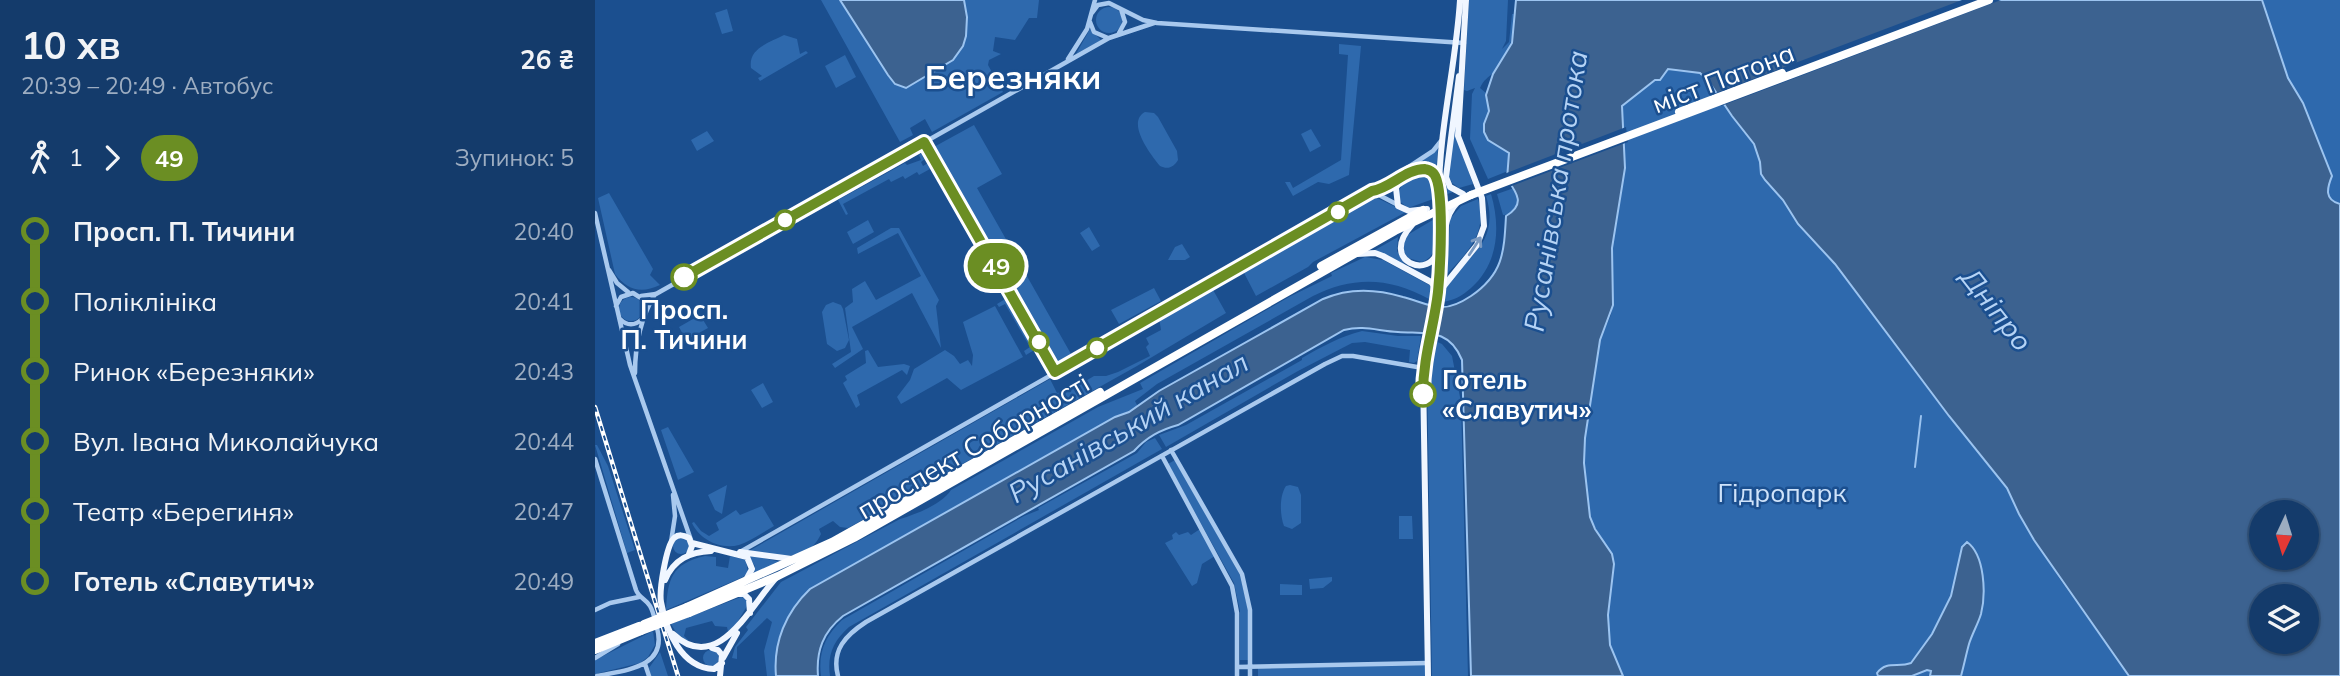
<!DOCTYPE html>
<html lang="uk">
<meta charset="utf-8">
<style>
:root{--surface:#143b6b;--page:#214673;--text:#f1f3f6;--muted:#9dadc1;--line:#33557e}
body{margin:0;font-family:Mulish,sans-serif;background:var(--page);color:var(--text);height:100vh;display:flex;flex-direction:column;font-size:26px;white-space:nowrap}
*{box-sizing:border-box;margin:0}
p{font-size:23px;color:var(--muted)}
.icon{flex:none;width:38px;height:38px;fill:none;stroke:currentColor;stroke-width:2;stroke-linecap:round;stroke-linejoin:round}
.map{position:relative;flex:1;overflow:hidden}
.sheet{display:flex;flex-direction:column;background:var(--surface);width:595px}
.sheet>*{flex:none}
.badge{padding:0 14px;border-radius:23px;font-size:24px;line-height:46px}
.needle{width:46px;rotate:184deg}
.tools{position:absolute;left:1654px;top:500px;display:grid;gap:14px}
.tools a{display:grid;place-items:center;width:70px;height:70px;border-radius:50%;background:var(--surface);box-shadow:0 2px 5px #0004,0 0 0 2px var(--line);font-size:35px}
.map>.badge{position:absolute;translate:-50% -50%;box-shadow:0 0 0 4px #fff}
.legs{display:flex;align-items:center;gap:10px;height:77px;padding:0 21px;font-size:23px}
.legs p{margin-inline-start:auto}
.head{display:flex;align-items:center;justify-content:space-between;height:119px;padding:0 21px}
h1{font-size:38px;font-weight:700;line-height:52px}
ul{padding:0 21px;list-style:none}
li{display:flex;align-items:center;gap:24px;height:70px;font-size:26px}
li i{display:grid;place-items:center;width:10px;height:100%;margin:0 9px;background:currentColor}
li i::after{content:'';width:18px;height:18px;margin:-9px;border:5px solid;border-radius:50%;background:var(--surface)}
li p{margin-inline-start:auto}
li:first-child i{background:linear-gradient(#0000 50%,currentColor 0)}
li:last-child i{background:linear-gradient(currentColor 50%,#0000 0)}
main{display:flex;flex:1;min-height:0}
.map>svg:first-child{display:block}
.green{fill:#2e69ad}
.water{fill:#3c6290;stroke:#9cc4f0;stroke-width:2;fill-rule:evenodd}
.pier{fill:#1b4f8f}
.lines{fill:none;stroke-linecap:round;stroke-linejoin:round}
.stream{stroke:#9cc4f0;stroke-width:2}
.major-tunnel{stroke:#3d69a0;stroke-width:6;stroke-dasharray:6 3;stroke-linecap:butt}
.minor{stroke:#a9c9ee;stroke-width:4.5}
.major{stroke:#f0f6ff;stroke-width:6}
.highway{stroke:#fff;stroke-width:8}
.rail-casing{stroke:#fff;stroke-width:4.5}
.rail{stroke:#1b4f8f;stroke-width:2;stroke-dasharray:5;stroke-linecap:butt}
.highway-bridge{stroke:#fff;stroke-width:8}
.oneway{stroke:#7b9ac1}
.line-1-casing{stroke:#fff;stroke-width:16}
.line-1{stroke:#6b8e23;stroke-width:10}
.stop-1-dot{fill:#fff;stroke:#6b8e23;stroke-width:3.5}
.labels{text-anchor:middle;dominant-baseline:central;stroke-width:5;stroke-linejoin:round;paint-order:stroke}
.street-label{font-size:26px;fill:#fff;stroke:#1b4f8f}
.stop-label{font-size:26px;font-weight:bold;fill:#fff;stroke:#1b4f8f}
.park-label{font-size:26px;fill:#cfe3fa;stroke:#1b4f8f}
.water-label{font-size:28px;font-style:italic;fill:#b5d3f5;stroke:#1b4f8f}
.district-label{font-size:33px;font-weight:bold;fill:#fff;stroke:#1b4f8f}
</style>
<main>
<section class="sheet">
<div class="head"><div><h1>10 хв</h1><p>20:39 – 20:49 · Автобус</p></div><b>26 ₴</b></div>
<div class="legs"><svg class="icon" aria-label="walk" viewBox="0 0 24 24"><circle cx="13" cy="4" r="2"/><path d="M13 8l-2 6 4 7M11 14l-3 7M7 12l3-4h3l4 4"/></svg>1<svg class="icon" aria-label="forward" viewBox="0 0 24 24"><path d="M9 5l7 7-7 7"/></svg><b class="badge" style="background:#6b8e23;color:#fff">49</b><p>Зупинок: 5</p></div>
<ul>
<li><i style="color:#6b8e23"></i><b>Просп. П. Тичини</b><p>20:40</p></li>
<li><i style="color:#6b8e23"></i><span>Поліклініка</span><p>20:41</p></li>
<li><i style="color:#6b8e23"></i><span>Ринок «Березняки»</span><p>20:43</p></li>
<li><i style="color:#6b8e23"></i><span>Вул. Івана Миколайчука</span><p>20:44</p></li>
<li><i style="color:#6b8e23"></i><span>Театр «Берегиня»</span><p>20:47</p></li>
<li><i style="color:#6b8e23"></i><b>Готель «Славутич»</b><p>20:49</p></li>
</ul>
</section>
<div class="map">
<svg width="1745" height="676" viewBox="0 0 1745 676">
<rect width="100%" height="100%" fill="#1b4f8f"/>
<!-- green -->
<path class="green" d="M226 0H444L442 18H434L420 40 400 37 398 51 406 54 394 60 393 65 408 92 337 132 330 119 315 128 318 135 305 142Z
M874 0H913L911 41 907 49 914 42 917 14H920C918 35 916 56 899 72 893 78 889 79 885 88L891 93 893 89 916 131 913 171 893 179 875 139 877 94 880 88 872 91 869 90Z
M1666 0H1745V204C1730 200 1731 188 1737 176L1708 103 1693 78Z
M501 20a13 13 0 1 1 26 0a13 13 0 1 1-26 0Z
M132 9 138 31 127 34 120 13Z
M495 29 506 40 481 54Z
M189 35 202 39 205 54 211 51 213 53 165 81 163 78 167 76 156 68C153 48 174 43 189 35Z
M744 44 766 46 754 175 734 184 723 182 698 196 690 182H695L698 188 746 160 753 55 744 54Z
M250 55 261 77 241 88 230 66Z
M1073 69 1105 73 1114 82 1137 116 1159 144 1165 162 1166 174 1170 180 1188 200 1203 224 1240 264 1354 416 1412 488 1424 514 1464 578 1534 676H1028L1015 645 1013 615 1019 564 995 517 989 463 990 438 1005 340 1016 315 1018 297 1017 248 1030 168 1027 106 1060 79 1065 80Z
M863 95 861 135 878 184 864 188 857 183 853 174Z
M550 112 559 113 563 117 582 151 583 160C579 167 573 170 565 166 555 154 531 122 550 112Z
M379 125 407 174 382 188 476 354 461 363 337 148Z
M716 129 726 146 715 152 706 134Z
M112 131 119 141 102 151 96 140Z
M843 148 841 171 830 165H822Z
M327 153 328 158 330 159 326 162 328 166 333 163 335 169 324 175 322 172 310 179 308 176 296 182 294 179 248 204 253 214 251 215 243 200 310 163 312 165 326 160 324 155Z
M827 170 836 173 840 184V195H846L847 176 852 187 858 192 813 208 803 200C804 184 811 174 827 170Z
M919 188 923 194C925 205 919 215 908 215L902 194Z
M14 193 58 269 55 275 65 285C46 294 32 290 20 274L3 198Z
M896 194C906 228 903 264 876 288 867 296 858 301 846 302 853 260 909 254 891 196Z
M780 197 811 212 718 262 713 267 661 296 648 271Z
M883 199C893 232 873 252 852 274L855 219 866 206Z
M848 214V221L840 220C840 236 845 255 827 262L813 258 807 249 809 237Z
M273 220 279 232 258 244 252 232Z
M494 227 505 246 497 251 485 233Z
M296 228H304L344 300 341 306 346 348 317 293 257 327 268 349 240 368 237 364 256 352 250 308 258 302 257 289 270 281 281 300 326 276 303 233 263 254 262 248Z
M803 237 802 251 810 265 778 251Z
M587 244 595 257 590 260H573L580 247Z
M770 257 788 260 836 286 834 299C794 277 758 276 718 296L562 384 540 401 543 407 520 417 446 458 215 589 184 637 180 666 181 676H172L169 651 177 622 172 618 142 647V659L137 658 140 647 153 630 151 627 186 582 305 519C322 514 347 504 356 490L503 407 548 389 545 383 694 297 737 276 736 273Z
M559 288 566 301 524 324 516 310Z
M617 288 631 313 542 366 253 528 245 527 238 521 224 529 226 534C212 564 182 555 154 551L455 379 462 393 477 389 499 376H511L523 372 555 356 551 347 554 344 551 338 566 330 564 317Z
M24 309a12 12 0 1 1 24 0a12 12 0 1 1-24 0Z
M412 298 441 349 431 355 429 351 435 347 410 304 404 307 402 304Z
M238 302 246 305 248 309 254 340 250 348 242 351 232 344 227 312 231 305Z
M400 306 428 357 366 390 352 378 306 404 302 397 315 380 319 369 350 350 359 356 365 364 373 360 377 366 378 355 368 322Z
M105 315 113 328 91 340 84 327Z
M767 331 803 336H826L822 361 819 363 814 362 815 350 770 342 757 343 703 371 571 447 564 435 591 425 707 360V358C724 348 746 336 767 331Z
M840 341 847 344 857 356 866 402 873 676H837L832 373Z
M273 350 283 367 309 364 315 366 312 375 307 370 262 395 265 405 261 408 248 383 252 380 250 376 271 363 270 351Z
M168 383 178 402 167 408 156 390Z
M73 427 99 472 83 480 66 430Z
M560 438 567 449 254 627C238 641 232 656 235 676H226C223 653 230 636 247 620L429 516 444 510 443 508 542 453 551 442Z
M0 445H2L13 466 40 550 32 553Z
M580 460 645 575 653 610V660H645V611L639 583 573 464Z
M132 485 127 514 120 510 113 495Z
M695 485 703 487 706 495V523L697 529 689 526C685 516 684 496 691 486Z
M167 506 179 526C168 532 156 541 144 545 125 550 104 539 97 523L99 522 106 531 114 536 124 530 121 523 141 510 145 515Z
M804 516H817L818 539H804Z
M605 529 620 556 607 564 602 583 597 586 570 543 578 539 577 535 581 532 584 535 593 532 596 535Z
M78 546a8 8 0 1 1 16 0a8 8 0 1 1-16 0Z
M151 554 186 562 159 575 160 566Z
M110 556 121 557V566L133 568 135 556 151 560 153 573 148 577 71 610C73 579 76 564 110 556Z
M737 577V581L728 588 715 589 714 579Z
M685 584 707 585V595H685Z
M146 597 152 598V606L134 636 132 627 120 626 117 621 91 628 89 636 95 642 82 634 76 624Z
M58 631 60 645 53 657 45 663 0 674V660Z
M108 658a8 8 0 1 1 16 0a8 8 0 1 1-16 0Z
M65 652 73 676H56L54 668Z
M833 663V676H663V667Z"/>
<!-- water -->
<path class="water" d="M245 0H369L372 17 371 36 368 46 358 60 311 88 300 84 293 75Z
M921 0H1667L1693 78 1708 103 1737 176C1732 188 1729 200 1745 204V676H1534L1439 540 1424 514 1412 488 1354 416 1240 264 1203 224 1188 200 1170 180 1166 174 1165 162 1159 144 1137 116 1114 82 1105 73 1073 69 1065 80H1060L1027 106 1030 168 1017 248 1018 305 1005 340 990 438 989 463 995 517 1000 529 1017 554 1019 564 1013 615 1015 645 1028 676H876L867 360C854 328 832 334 803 332 783 331 769 325 749 330L583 425C565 430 552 437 539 451L248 616C228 632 221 651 223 676H181C178 642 191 612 215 589L520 417 534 412 564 391 728 299C753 288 782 289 808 297 821 300 832 306 845 307 856 308 867 302 876 296 908 274 909 253 911 216 930 205 923 194 912 179L914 153 893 140 889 132V124L894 111 891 95 898 74 917 43ZM1666 513H1712V558H1666ZM1666 597H1712V642H1666Z
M1372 542C1390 555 1391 594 1386 614 1383 624 1377 634 1374 644 1371 655 1369 665 1366 676H1335L1336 671 1332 670 1317 676H1283L1282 673C1292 660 1303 668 1316 663L1337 634 1356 596 1367 547Z"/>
<!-- pier -->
<path class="pier" d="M1367 0H1406L1126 106 1118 94Z
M1031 127 1033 142 914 187 909 180V174Z"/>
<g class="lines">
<!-- stream -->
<path class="stream" d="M1320 467 1326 416"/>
<!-- major-tunnel -->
<path class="major-tunnel" d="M844 193V212"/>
<!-- minor -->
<path class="minor" d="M497 13 503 5 514 3 548 20 562 23 869 43
M495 22 499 32 513 38
M524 33 530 22 526 9
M473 59 492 29 500 0
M329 142 460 372
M778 191 784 190 808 177
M775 194 784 195 803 205
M0 213 35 365 96 540
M14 270 22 283 33 292
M46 296 61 294 514 38 559 23
M21 306 26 297 38 293 49 300 51 310
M25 319C32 326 40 326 47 319
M40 373C40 344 45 319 60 294
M576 450 647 574 655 610V676
M567 456 637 586 642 613V667
M0 459 41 590C44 598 51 599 55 606 59 613 60 621 62 628 73 668 30 670 2 676
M76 542 80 516 78 495
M145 552 762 201 838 151 846 141
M0 610 15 603 44 597
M0 658 23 644
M50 664 54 676
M243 676C236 650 251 635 271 622L730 364 747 356H758L828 368
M642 676V667L833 663"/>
<!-- major -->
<path class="major" d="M864 76 851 177 855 187 868 194
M844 193C844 129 861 65 865 0
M832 209 814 211 803 206 801 188C807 175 820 165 835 170L842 182
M817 225C783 262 837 281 843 249
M762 254 780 253 788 256 836 282 842 289
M847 283C851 258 843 222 862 203
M844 292 882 245 889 226 887 198 863 136 871 0
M97 543 152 557 157 569 151 580
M145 552 197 559
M94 554 97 546 94 538C88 535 84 534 79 538 71 546 64 591 66 602 71 630 86 668 119 669L127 663
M70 580C79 559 95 552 116 551
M143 594H149L154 599 155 613
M78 634C123 676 155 606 181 578
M117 648 123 650 127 655 125 676
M128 658 142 633
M833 676 828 374 843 294 844 220"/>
<!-- highway -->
<path class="highway" d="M726 266 828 210
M92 607 237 542 505 392
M94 613 183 576 259 538 800 231 876 195
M0 643 44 626
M0 650 46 631"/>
<defs>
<path id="rail" d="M0 407 83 676"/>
</defs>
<!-- rail casing -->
<use href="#rail" class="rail-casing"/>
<!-- rail -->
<use href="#rail" class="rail"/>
<!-- highway-bridge -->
<path class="highway-bridge" d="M1084 112 1187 73
M876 195 1394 0
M49 624 92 607
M46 631 94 613"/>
</g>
<!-- one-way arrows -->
<defs><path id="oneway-shaft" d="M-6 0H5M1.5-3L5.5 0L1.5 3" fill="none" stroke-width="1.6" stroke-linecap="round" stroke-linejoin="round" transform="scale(1.75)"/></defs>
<use class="oneway" href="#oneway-shaft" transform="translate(880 246) rotate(-57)"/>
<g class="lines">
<defs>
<path id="line-1" d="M89 277 329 142 460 372 777 191C796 188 810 169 830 169 834 170 836 170 839 174 850 188 845 272 843 292 839 327 828 357 828 394"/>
</defs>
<!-- line-1 casing -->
<use href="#line-1" class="line-1-casing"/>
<!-- line-1 -->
<use href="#line-1" class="line-1"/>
</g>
<!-- markers -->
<g class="stop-1-dot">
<circle cx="743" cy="212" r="9"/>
<circle cx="190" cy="220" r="9"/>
<circle cx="89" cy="277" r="12"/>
<circle cx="444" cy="342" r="9"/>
<circle cx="502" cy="348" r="9"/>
<circle cx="828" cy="394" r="12"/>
</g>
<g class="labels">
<!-- street labels -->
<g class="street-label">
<text transform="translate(1128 78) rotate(-21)">міст Патона</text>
<text transform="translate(378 446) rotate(-30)">проспект Соборності</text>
</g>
<!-- stop labels -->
<g class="stop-label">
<text x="89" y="309">Просп.<tspan x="89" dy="30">П. Тичини</tspan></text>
<text x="847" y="379" text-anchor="start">Готель<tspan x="847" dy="30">«Славутич»</tspan></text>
</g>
<!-- park labels -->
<g class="park-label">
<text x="1187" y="492">Гідропарк</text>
</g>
<!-- water labels -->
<g class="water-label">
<text transform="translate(960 191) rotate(-81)">Русанівська протока</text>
<text transform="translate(1402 309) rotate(52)">Дніпро</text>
<text transform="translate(533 427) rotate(-30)">Русанівський канал</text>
</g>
<!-- district labels -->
<g class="district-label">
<text x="418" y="76">Березняки</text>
</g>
</g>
</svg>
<div class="tools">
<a><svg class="needle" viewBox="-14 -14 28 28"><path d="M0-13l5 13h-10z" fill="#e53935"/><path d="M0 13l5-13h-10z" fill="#9dadc1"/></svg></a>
<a><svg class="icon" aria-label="layers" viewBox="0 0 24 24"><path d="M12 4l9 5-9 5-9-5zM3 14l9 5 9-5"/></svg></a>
</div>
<b class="badge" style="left:401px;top:266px;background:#6b8e23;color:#fff">49</b>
</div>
</main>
